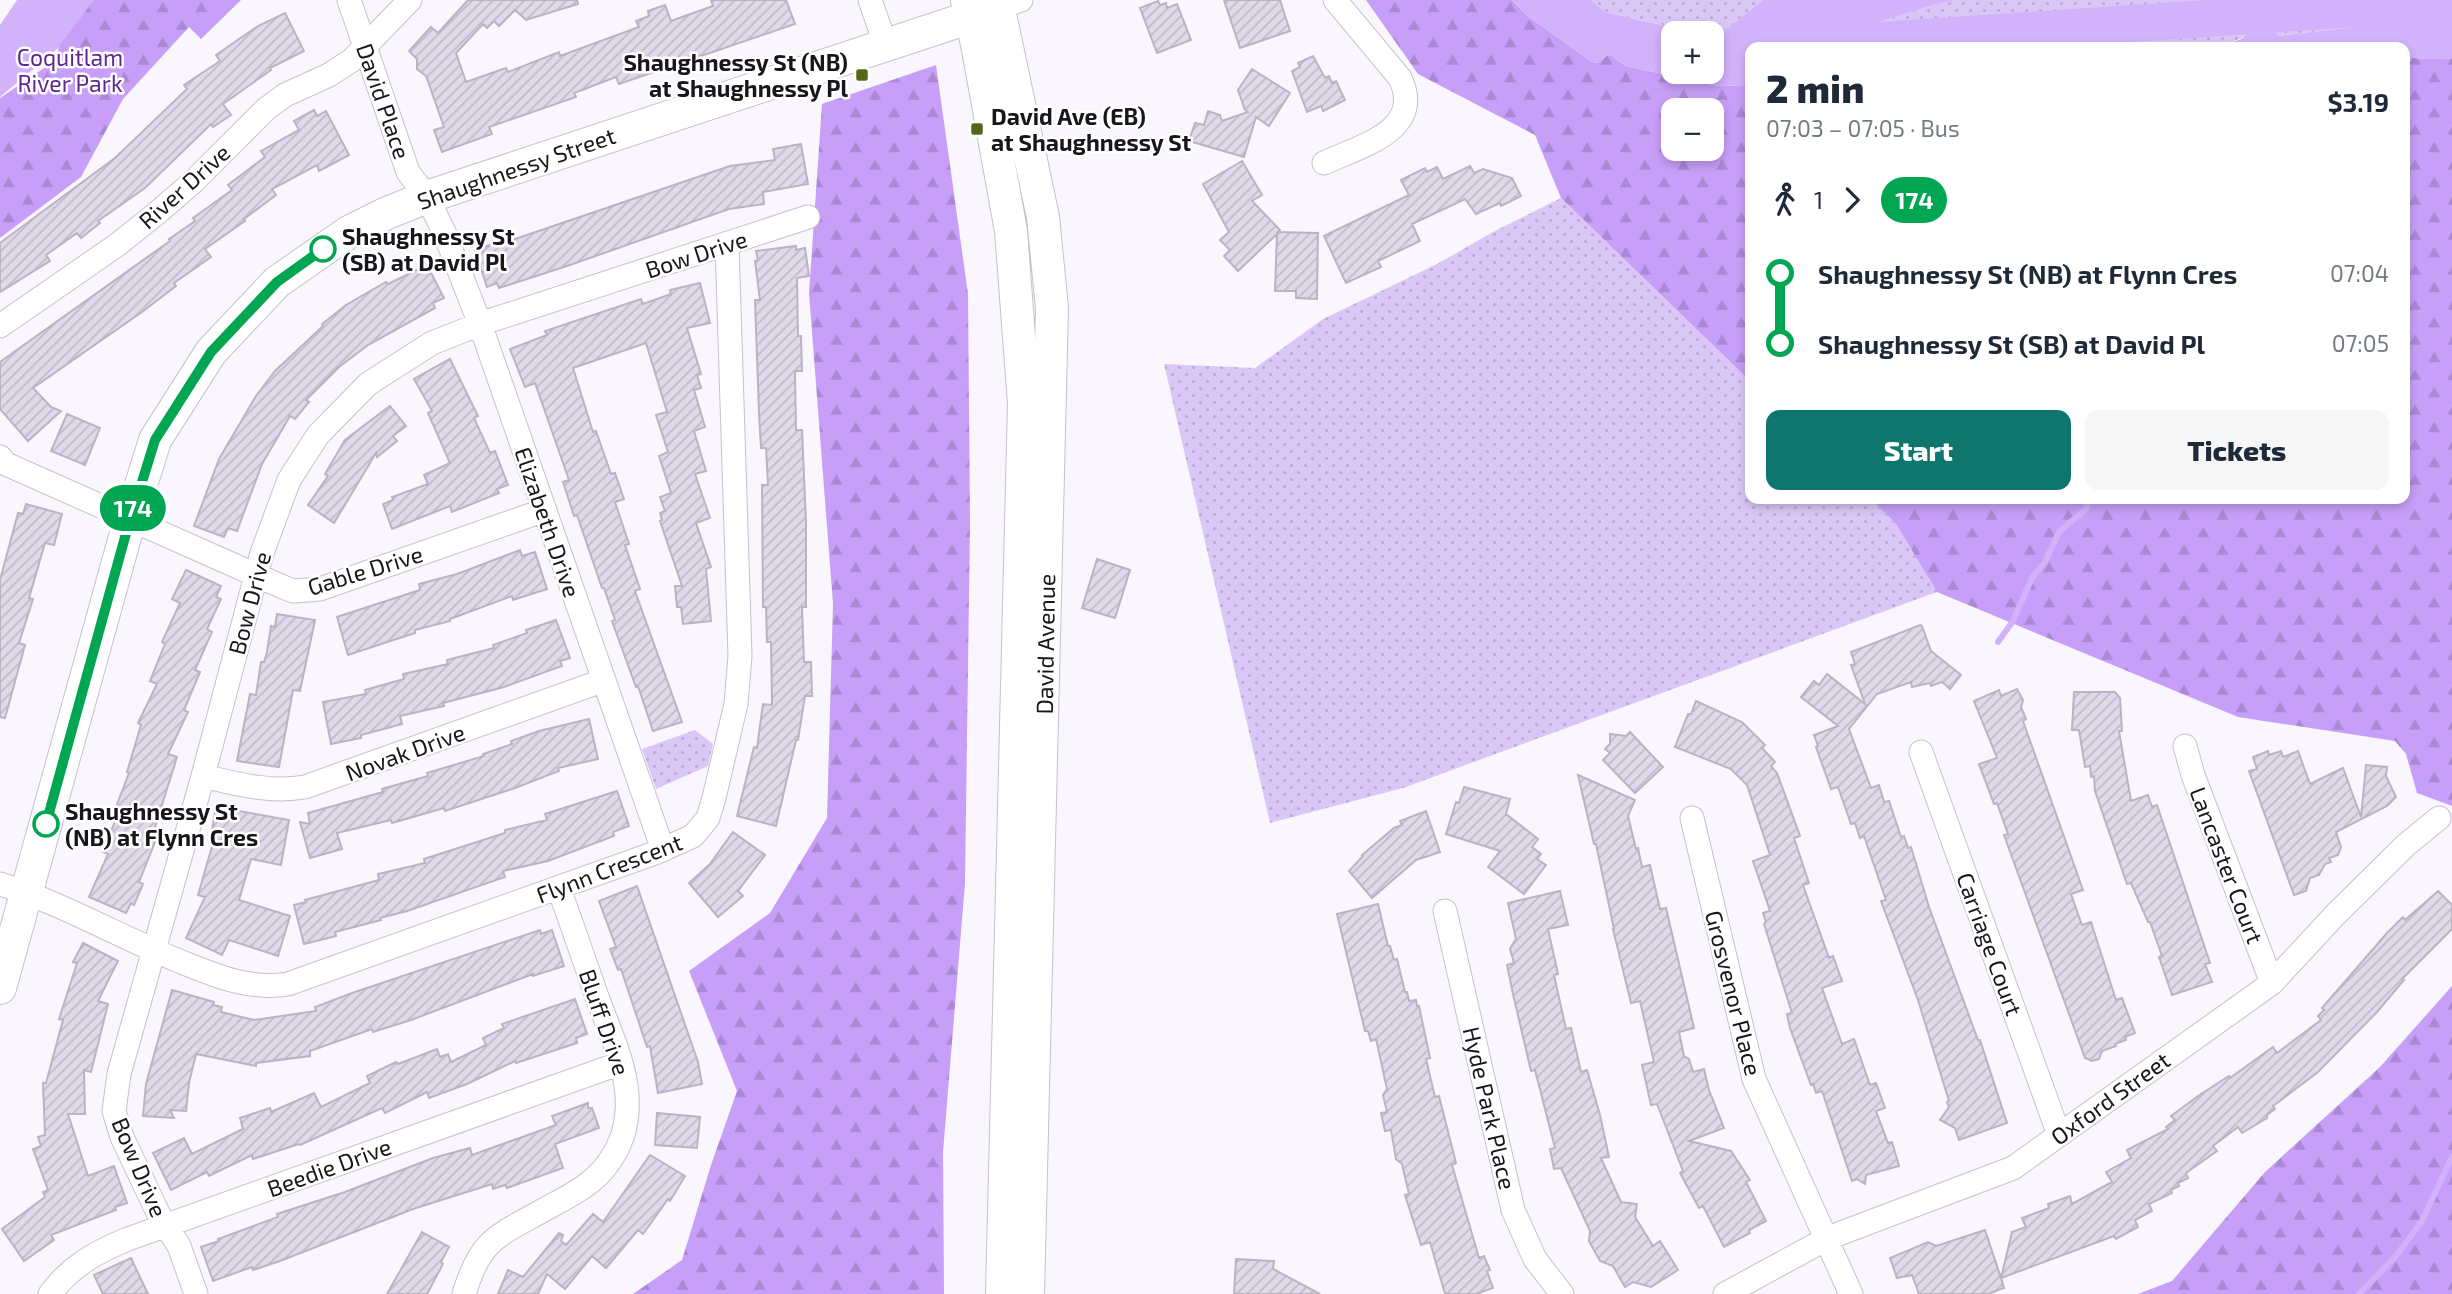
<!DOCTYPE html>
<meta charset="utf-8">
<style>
:root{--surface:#fff;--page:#f6f6f7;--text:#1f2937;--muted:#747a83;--accent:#0f766e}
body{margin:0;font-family:"Exo 2",sans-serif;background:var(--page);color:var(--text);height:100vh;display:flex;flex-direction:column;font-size:26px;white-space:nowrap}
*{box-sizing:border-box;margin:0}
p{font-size:23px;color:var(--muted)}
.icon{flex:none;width:38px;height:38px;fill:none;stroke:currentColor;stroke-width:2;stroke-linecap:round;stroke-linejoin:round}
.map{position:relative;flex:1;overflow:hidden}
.side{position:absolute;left:1745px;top:42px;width:665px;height:462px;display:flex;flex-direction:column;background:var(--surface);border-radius:14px;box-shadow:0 4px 10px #0003}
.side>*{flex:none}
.badge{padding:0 14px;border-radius:23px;font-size:24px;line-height:46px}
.buttons{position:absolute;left:1661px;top:21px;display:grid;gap:14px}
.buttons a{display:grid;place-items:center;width:63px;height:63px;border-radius:14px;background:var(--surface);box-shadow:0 4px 10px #0003;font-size:35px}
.map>.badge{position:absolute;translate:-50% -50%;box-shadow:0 0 0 4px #fff}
.legs{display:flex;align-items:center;gap:10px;height:77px;padding:0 21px;font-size:23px}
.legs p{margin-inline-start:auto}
.head{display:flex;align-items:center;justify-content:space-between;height:119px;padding:0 21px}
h1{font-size:38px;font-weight:800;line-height:52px}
.cta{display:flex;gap:14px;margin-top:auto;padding:14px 21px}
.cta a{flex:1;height:80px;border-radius:14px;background:var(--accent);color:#fff;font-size:28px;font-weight:800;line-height:80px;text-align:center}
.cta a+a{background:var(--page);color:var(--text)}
ul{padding:0 21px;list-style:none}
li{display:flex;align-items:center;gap:24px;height:70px;font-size:26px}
li i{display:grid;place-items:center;width:10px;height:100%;margin:0 9px;background:currentColor}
li i::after{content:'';width:18px;height:18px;margin:-9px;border:5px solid;border-radius:50%;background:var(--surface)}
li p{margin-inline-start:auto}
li:first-child i{background:linear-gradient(#0000 50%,currentColor 0)}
li:last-child i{background:linear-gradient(currentColor 50%,#0000 0)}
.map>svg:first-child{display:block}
.green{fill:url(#green-dots)}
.forest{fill:url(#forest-firs);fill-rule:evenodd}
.water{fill:#d2b2fa;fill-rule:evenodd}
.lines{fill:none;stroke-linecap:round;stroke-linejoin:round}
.stream{stroke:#d2b2fa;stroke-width:6}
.river{stroke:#d2b2fa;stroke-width:37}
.building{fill:url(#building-hatch);stroke:#bab3c4;stroke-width:2}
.street-casing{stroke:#c7c0d1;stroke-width:25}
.secondary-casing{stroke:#c7c0d1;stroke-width:34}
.street{stroke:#fff;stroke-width:23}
.secondary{stroke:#fff;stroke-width:32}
.line-1-casing{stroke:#fff;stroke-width:16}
.line-1{stroke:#00a651;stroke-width:10}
.poi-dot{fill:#526919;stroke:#fff;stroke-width:2.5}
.stop-1-dot{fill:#fff;stroke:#00a651;stroke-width:3.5}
.labels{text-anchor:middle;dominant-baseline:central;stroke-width:5;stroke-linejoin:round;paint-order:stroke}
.park-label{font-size:23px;fill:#5e278d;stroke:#fff}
.poi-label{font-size:23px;font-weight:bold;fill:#18151b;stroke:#fff;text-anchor:end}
.street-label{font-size:23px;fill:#18151b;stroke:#fff}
.stop-label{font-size:23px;font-weight:bold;fill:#18151b;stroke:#fff;text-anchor:start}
</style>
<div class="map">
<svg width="2452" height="1294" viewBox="0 0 2452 1294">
<defs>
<pattern id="green-dots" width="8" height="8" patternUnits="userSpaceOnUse" patternTransform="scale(1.75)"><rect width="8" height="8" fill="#dbc7f7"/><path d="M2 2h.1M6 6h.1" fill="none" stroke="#bbaad3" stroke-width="1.8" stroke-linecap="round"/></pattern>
<pattern id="forest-firs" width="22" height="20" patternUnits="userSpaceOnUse" patternTransform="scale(1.75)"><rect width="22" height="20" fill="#c89ff8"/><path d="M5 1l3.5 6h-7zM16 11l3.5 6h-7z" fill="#ab88d4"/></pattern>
<pattern id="building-hatch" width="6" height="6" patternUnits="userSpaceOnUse" patternTransform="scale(1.75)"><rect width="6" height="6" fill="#e1d9ea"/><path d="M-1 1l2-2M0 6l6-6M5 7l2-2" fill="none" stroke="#c0b9c8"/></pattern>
</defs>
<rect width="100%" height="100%" fill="#f9f6fd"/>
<!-- green -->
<path class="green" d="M1591 0H1763L1728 28 1699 33 1605 12Z
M1956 0H2203L2232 11 2255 27 2241 38 2219 47H1854L1855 35 1860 28 1933 5Z
M2369 7 2389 8 2415 15 2405 21 2278 36 2272 24C2302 8 2335 9 2369 7Z
M1561 198 1750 381V499H1871L1896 524 1937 592 1403 788 1270 823 1164 364 1255 368 1323 319 1437 264 1493 232Z
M695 730 713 744 708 766 656 789 642 749Z"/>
<!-- forest -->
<path class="forest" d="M86 0H241L201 39 189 27 123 99 81 177 0 238V98L56 60 64 22Z
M1366 0H1512L1528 16 1592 62 1597 63 1609 54 1626 66 1718 86 1750 85V381L1561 198 1535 135 1418 74ZM1673 110H1712V149H1673Z
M2405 56 2420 59H2452V806L2417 793 2406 754 2395 741 2238 717 1937 592 1896 524 1871 499H2404Z
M936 65 968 294 970 523 965 883 943 1152 944 1294H633L682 1260 711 1165 737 1091 689 971 770 913 827 818 833 604 809 293 822 104Z
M2452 986V1294H2138L2172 1281 2265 1172 2380 1067Z"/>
<!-- water -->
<path class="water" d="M17 0H94L57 49 0 97V25Z
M1512 0H1591L1605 12 1697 33H1673V72H1712V33H1699L1728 28 1763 0H1956L1933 5 1860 28 1855 35 1854 47H1750V85L1718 86 1626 66 1609 54 1597 63 1592 62 1528 16Z
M2203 0H2452V59H2420L2405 56 2404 47H2219L2241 39 2254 27 2232 11ZM2369 7 2389 8 2414 15 2405 21 2278 36 2272 24C2300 7 2336 9 2369 7Z"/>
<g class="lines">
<!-- stream -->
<path class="stream" d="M1998 642 2013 621 2032 578 2045 562 2059 532 2087 508 2088 499
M2359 1294 2396 1256 2422 1221 2452 1157"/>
<!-- river -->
<path class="river" d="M1782 47 2452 2"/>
</g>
<!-- building -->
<path class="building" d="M468 0H577L578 4 526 20 515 10 499 26 494 21 487 28 483 24 456 53 466 82 506 68 508 72 559 52 560 56 639 27 636 21 649 16 648 11 665 5 671 21 713 6 711 0H786L795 24 619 84 616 77 574 93 576 97 489 127 492 134 442 152 434 130 444 127 426 76 417 69V59L409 51 431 27 438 33Z
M1224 0H1280L1290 31 1240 48Z
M1158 1 1160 5 1166 3 1167 8 1177 4 1191 40 1157 53 1140 8Z
M285 13 304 51 270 68 271 70 223 104 231 115 213 127 211 124 145 188 98 221 100 223 81 238 77 233 46 255 50 261 0 292V243L115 158 187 89 184 85 220 61 216 55 258 26Z
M1313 56 1325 78 1329 76 1332 83 1336 81 1345 100 1323 111 1321 106 1307 112 1292 71 1300 67 1298 63Z
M1252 69 1290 93 1269 126 1256 117 1244 157 1189 141 1195 123 1204 125 1208 111 1220 115 1222 121 1248 112 1245 110 1238 90Z
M314 110 317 116 326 111 349 155 319 171 317 165 272 189 276 195 244 219 245 221 205 249 211 257 174 283 176 286 142 312 33 388 51 407 61 411 28 441 0 409V362L170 241 169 239 195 221 193 218 232 190 228 185 265 157 261 151 299 130 294 121Z
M801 144 808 184 763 192 764 204 729 209 570 265 499 288 497 283 487 287 475 250 505 240 506 242 730 166 775 160 773 149Z
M1242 161 1262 195 1252 201 1280 230 1278 232 1318 233 1317 299 1296 298V291H1275L1277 234 1238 271 1224 256 1230 250 1220 240 1229 232 1203 184Z
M1470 166 1474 173 1483 169 1512 178 1521 196 1501 206 1500 203 1476 214 1465 199 1412 224 1420 241 1378 261 1381 267 1346 283 1324 236 1409 195 1401 180 1425 168 1427 172 1437 167 1443 179Z
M796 246V250L805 248 809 276 797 278 798 336H801L802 371H795L796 430H802L806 523V607H802L804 662H811L812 696H805L798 740H796L776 826 737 816 754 747 757 748 763 704 772 705 771 642H767L766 607H763L762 485H768L766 448H761L759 413 755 300H760L755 261 758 260 756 251Z
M427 265 444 298 433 303 435 308 368 345 339 367 306 400 309 402 295 419 290 416 262 464 237 531 228 528 224 537 194 526 219 459 256 396 275 371 323 326 322 324 346 305 386 282 388 284Z
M700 283 710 323 687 328 701 374 697 375 701 388 694 390 705 427 694 431 706 471 695 474 710 518 696 523 711 567 706 569 711 621 683 624 681 607H677L675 586H682L660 521 662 520 660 513 665 511 660 497 671 493 659 456 668 452 656 415 667 412 646 343 573 368 593 432 596 431 611 474 615 473 624 499 615 502 629 544 625 545 640 589 635 591 682 722 653 731 638 686 636 687 612 621 615 620 604 588H602L577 515 574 516 563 482 569 480 535 383 525 387 510 349 547 335 545 331 641 299 643 304 671 294 670 290Z
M450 359 478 416 474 418 490 453 495 451 508 485 497 489 499 493 452 512 450 506 392 529 383 504 393 500 392 497 428 484 424 475 450 463 428 413 432 411 414 379Z
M390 406 406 426 393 436 397 441 377 457 376 453 334 523 308 505 328 476 325 474 345 440Z
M67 414 100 428 85 465 51 451Z
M26 504 62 514 54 545 45 543 29 598 33 599 19 643 25 645 5 718 0 717V580L18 513 23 514Z
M520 550 522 556 535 552 547 589 513 600 512 596 450 619V621L415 630V633L348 655 337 617 420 590 419 584 457 574Z
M1097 559 1130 570 1115 618 1082 608Z
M186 570 221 586 216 597 221 599 207 629 212 632 195 670 200 672 184 710 188 712 168 754 177 757 151 840 155 842 139 882 143 884 134 905 131 903 126 913 89 897 108 854 103 852 117 816 113 815 129 773 127 772 141 725 138 723 157 684 150 681 165 644 162 642 180 603 172 599Z
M277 614 315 620 300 691 293 690 279 767 237 761 250 694 256 695 261 662H264L267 652 271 626 275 627Z
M556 620 570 658 560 661 562 666 504 687 443 703 444 706 400 716 402 724 361 735V738L331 744 323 702 366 694 365 690 404 679 403 674 448 664 447 660 494 648 493 645 527 633 526 630Z
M1920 625 1922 626 1931 651 1961 675 1950 689 1942 682 1931 686 1930 683 1912 687 1911 682 1877 694 1849 729 1871 788 1879 785 1884 802 1889 801 1901 837 1904 836 1908 848 1911 847 1929 907 1978 1040H1980L2007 1123 1959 1140 1955 1128 1940 1120 1949 1107 1947 1102 1949 1101 1918 1000 1881 901 1886 900 1864 836 1860 838 1855 823 1851 824 1838 787 1831 789 1816 747 1818 746 1814 735 1838 726 1801 697 1814 681 1819 685 1827 674 1865 704 1851 665 1855 664 1851 652Z
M2017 689 2023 700 2021 707 2026 719 2023 721 2083 890 2071 894 2082 925 2091 922 2116 1000 2122 998 2135 1033 2125 1037 2126 1040 2115 1044 2116 1046 2102 1051 2099 1059 2092 1061 2085 1058 2004 835 2008 834 1997 803 1994 804 1979 764 1997 758 1974 701 1999 690 2001 696Z
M2074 692H2115L2120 698 2122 731H2119L2131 801 2148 795 2152 807 2157 805 2210 963 2205 964 2212 982 2172 995 2159 957 2162 956 2150 922H2148L2131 883 2127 884 2095 791 2094 776 2091 777 2090 766 2085 767 2079 730H2072Z
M1696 701 1742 722 1765 745 1762 748 1775 762 1771 766 1777 773 1800 836 1794 838 1809 883 1803 885 1829 958 1833 956 1842 981 1822 988 1842 1044 1854 1039 1870 1085 1876 1083 1885 1108 1876 1111 1888 1143 1892 1142 1899 1166 1866 1175 1865 1184 1857 1179 1852 1181 1822 1091 1816 1093 1813 1084 1811 1085 1790 1028 1787 1014 1792 1013 1764 924 1766 922 1763 913 1770 911 1753 861 1770 855 1747 785 1731 769 1675 747 1688 714H1691Z
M589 719 598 759 558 768 559 771 515 788 445 811 444 808 392 823 391 820 337 833 342 849 310 858 300 822 310 824 308 813 383 792 382 789 428 776 427 773 484 756 483 754 512 744 511 741 539 731Z
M1630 732 1663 767 1635 793 1603 760 1610 753 1605 749 1610 744V734L1626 736Z
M2268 751 2269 755 2281 751 2283 757 2298 751 2310 784 2343 768 2361 817 2366 765 2387 767 2386 776 2396 797 2387 806 2336 832 2341 847 2338 855 2329 858 2331 862 2325 864 2319 875 2310 878 2306 891 2294 895 2249 771 2257 769 2253 757Z
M1578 775 1635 800 1628 816 1636 849 1638 848 1642 867 1650 865 1660 909 1666 908 1694 1028 1679 1032 1684 1056 1689 1059 1693 1072 1704 1069 1709 1090 1724 1128 1689 1141 1731 1151 1750 1180 1746 1182 1766 1221 1749 1230 1750 1233 1724 1247 1703 1206 1699 1208 1680 1173 1683 1171 1657 1104 1651 1105 1642 1065 1654 1062 1640 1001 1631 1003 1613 929H1614L1596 844H1594Z
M1464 787 1510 799 1506 814 1538 839 1532 847 1541 854 1537 859 1546 865 1524 894 1488 867 1500 851 1446 834 1456 802 1459 803Z
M617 791 629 826 613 832 614 836 548 861 503 871 505 877 407 911 380 918 381 920 335 932 336 936 304 944 294 905 306 902 305 900 379 880 378 874 425 863 424 859 505 833V830L547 820 545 814Z
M233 810 289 820 281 865 251 859 239 900 290 916 278 956 229 940 222 955 186 938 205 897 198 895 213 843 210 842 215 812 232 814Z
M1426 811 1440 852 1416 860 1372 898 1349 871 1363 856 1362 855 1394 828 1402 825 1400 821Z
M733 832 765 855 738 891 743 896 718 917 689 883 710 864Z
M637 886 698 1062 702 1084 658 1093 650 1046 647 1047 621 969 618 970 610 949 616 947 599 901Z
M1560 891 1568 925 1548 929 1558 974 1554 975 1566 1029 1571 1028 1581 1072 1587 1070 1600 1115 1609 1157 1601 1158 1621 1202 1637 1204 1635 1217 1653 1246 1660 1241 1678 1270 1651 1287 1633 1282 1625 1287 1613 1266 1600 1261 1589 1241 1590 1231 1561 1168 1554 1169 1550 1149 1555 1148 1535 1070 1531 1071 1513 994 1507 965 1514 963 1510 949 1516 939 1508 903Z
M2438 891 2452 905V929L2402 979 2404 980 2377 1012 2318 1072 2273 1106 2275 1109 2267 1115V1118L2242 1133 2238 1127 2213 1146 2217 1151 2186 1173 2188 1178 2178 1183 2179 1186 2171 1190 2172 1193 2149 1204 2152 1211 2135 1220 2138 1227 2116 1239 2114 1236 2001 1278 2004 1288 1988 1294H1919L1912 1275 1897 1278 1890 1258 1928 1242 1936 1246 1985 1230 2001 1278 2012 1232 2026 1227 2022 1218 2049 1208 2048 1204 2070 1196 2072 1204 2112 1182 2106 1172 2131 1158 2127 1150 2168 1129 2166 1127 2175 1120 2171 1116 2198 1096 2229 1076 2230 1078 2273 1047 2277 1053 2321 1020 2318 1016 2324 1010 2322 1008 2387 933 2403 917 2405 920Z
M1378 904 1388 946H1390L1394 960 1397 959 1405 992H1407L1409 1001 1416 1000 1417 1006H1419L1430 1058 1426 1059 1435 1097 1439 1096 1456 1163 1452 1165 1479 1258 1484 1256 1490 1270 1487 1271 1493 1288 1476 1294H1445L1430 1242 1421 1245 1405 1195 1409 1194 1402 1164 1396 1159 1391 1130 1385 1131 1381 1113 1387 1112 1383 1095 1387 1089 1376 1039 1371 1041 1368 1031H1365L1337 914Z
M540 930 541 934 552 930 564 966 533 976V974L411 1020 373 1032 372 1029 310 1051V1056L256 1063V1066L196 1054 189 1083 186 1111 170 1110 174 1118 143 1116 146 1084 172 990 214 1002 213 1005 222 1007 221 1012 254 1020 316 1011 315 1007 352 993Z
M83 943 118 961 98 1001 108 1004 91 1072 84 1070 85 1114H68L88 1176 114 1166 127 1203 115 1207 116 1210 51 1235 54 1240 24 1261 2 1229 45 1197 43 1192 48 1190 33 1149 41 1146 38 1137 45 1135 43 1083H46L63 1020 59 1019 77 963 73 962Z
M575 999 587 1034 576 1038 577 1043 516 1063 515 1061 467 1084 429 1098 427 1092 385 1113 382 1108 300 1145 299 1144 253 1159 252 1155 209 1176 207 1172 171 1190 153 1153 184 1138 192 1154 243 1129 240 1118 270 1108 271 1112 314 1093 321 1107 370 1083 367 1076 396 1062 398 1064 437 1049 440 1057 448 1054 451 1062 486 1045 483 1038 504 1028 502 1024Z
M588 1103V1108H592L599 1128 555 1144 563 1168 507 1188 505 1185 493 1189 492 1184 413 1209 280 1261 253 1270 252 1267 213 1281 201 1247 219 1241 218 1239 278 1217 277 1214 345 1192 433 1158 470 1148 472 1155 556 1125 552 1116Z
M657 1113 700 1117 697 1148 655 1145Z
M650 1155 685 1176 670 1201 668 1199 643 1234 638 1230 606 1268 592 1256 565 1289 547 1274 538 1294H498L508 1270 523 1277 559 1233 563 1235 561 1241 566 1245 593 1214 603 1222Z
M422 1232 449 1247 441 1262 443 1264 427 1294H387Z
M131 1258 148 1294H103L94 1275Z
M1236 1259 1274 1261 1273 1269 1320 1294H1234Z"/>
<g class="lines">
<defs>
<path id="street" d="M349 0 408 172 427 197 445 234 480 324 663 850
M870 0 886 46
M998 8 1021 0
M1324 163C1360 146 1425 131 1400 78L1335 0
M0 326 117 245 157 213 193 182 266 109 285 95 329 75 352 60 410 0
M0 457 6 464 283 587 293 591 320 589 545 510
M2185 746 2193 775 2272 983
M1921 752 2059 1135
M203 776C237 784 270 793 305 787L602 681
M1692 818 1754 1079 1851 1294
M0 884C60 902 120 937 179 961 216 976 248 990 288 984L655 853 693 836 708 818 714 798 736 704 740 656 727 244
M1445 911 1513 1210 1535 1259 1562 1294
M50 1294C71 1266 96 1252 128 1239L621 1063
M196 1294 179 1246 159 1215 122 1137 114 1111 119 1074 203 776 262 553 289 480 318 435 368 384 432 343 480 324 808 217
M464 1294C480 1241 495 1237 540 1212 565 1198 593 1186 609 1162 619 1148 626 1130 627 1112 630 1075 613 1039 600 1005 586 966 573 927 559 889
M1725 1294 1828 1238 2013 1168 2272 983 2335 915 2406 845 2439 818"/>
<path id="secondary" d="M967 0 977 44 1011 231 1024 403 1002 1294
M997 0 1043 217 1052 308 1028 1294
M0 988 125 537 155 440 211 352 277 282 349 232 387 213 427 197 998 8"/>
</defs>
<!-- street casing -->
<use href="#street" class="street-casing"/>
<!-- secondary casing -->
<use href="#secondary" class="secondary-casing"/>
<!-- street -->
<use href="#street" class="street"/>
<!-- secondary -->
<use href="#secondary" class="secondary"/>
</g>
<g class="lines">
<defs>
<path id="line-1" d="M46 824 125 537 155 440 211 352 277 282 323 249"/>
</defs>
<!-- line-1 casing -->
<use href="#line-1" class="line-1-casing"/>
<!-- line-1 -->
<use href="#line-1" class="line-1"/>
</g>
<!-- markers -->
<g class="poi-dot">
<rect x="855" y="68" width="14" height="14" rx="3.5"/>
<rect x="970" y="122" width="14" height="14" rx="3.5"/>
</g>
<g class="stop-1-dot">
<circle cx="323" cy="249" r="12"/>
<circle cx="46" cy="824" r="12"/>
</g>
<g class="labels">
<!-- park labels -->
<g class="park-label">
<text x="70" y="57">Coquitlam<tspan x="70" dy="26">River Park</tspan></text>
</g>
<!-- poi labels -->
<g class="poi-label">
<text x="848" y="62">Shaughnessy St (NB)<tspan x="848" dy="26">at Shaughnessy Pl</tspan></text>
<text x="991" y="116" text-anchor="start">David Ave (EB)<tspan x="991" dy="26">at Shaughnessy St</tspan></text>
</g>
<!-- street labels -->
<g class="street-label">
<text transform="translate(384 101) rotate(71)">David Place</text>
<text transform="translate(516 168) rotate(-19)">Shaughnessy Street</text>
<text transform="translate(184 186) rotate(-42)">River Drive</text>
<text transform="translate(696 254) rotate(-18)">Bow Drive</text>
<text transform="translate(548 522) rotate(71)">Elizabeth Drive</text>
<text transform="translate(365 570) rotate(-17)">Gable Drive</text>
<text transform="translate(249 603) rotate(-75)">Bow Drive</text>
<text transform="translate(1045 644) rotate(-89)">David Avenue</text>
<text transform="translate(405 752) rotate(-20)">Novak Drive</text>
<text transform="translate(2227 865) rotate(69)">Lancaster Court</text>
<text transform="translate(609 868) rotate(-21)">Flynn Crescent</text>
<text transform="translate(1990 944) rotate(70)">Carriage Court</text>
<text transform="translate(1734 993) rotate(76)">Grosvenor Place</text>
<text transform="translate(605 1022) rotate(71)">Bluff Drive</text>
<text transform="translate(2110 1098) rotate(-36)">Oxford Street</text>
<text transform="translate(1490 1108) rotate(77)">Hyde Park Place</text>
<text transform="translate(140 1167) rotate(67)">Bow Drive</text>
<text transform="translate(329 1167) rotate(-20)">Beedie Drive</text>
</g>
<!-- stop labels -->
<g class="stop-label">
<text x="342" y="236">Shaughnessy St<tspan x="342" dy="26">(SB) at David Pl</tspan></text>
<text x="65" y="811">Shaughnessy St<tspan x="65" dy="26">(NB) at Flynn Cres</tspan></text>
</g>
</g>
</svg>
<div class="buttons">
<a>+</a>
<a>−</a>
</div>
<b class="badge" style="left:133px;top:508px;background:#00a651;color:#fff">174</b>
<section class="side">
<div class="head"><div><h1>2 min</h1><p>07:03 – 07:05 · Bus</p></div><b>$3.19</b></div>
<div class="legs"><svg class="icon" aria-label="walk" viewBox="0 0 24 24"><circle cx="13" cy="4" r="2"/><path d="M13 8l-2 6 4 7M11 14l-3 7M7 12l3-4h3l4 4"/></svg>1<svg class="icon" aria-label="forward" viewBox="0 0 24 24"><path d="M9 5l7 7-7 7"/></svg><b class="badge" style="background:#00a651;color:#fff">174</b></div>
<ul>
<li><i style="color:#00a651"></i><b>Shaughnessy St (NB) at Flynn Cres</b><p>07:04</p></li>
<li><i style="color:#00a651"></i><b>Shaughnessy St (SB) at David Pl</b><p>07:05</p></li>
</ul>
<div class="cta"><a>Start</a><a>Tickets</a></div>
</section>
</div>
